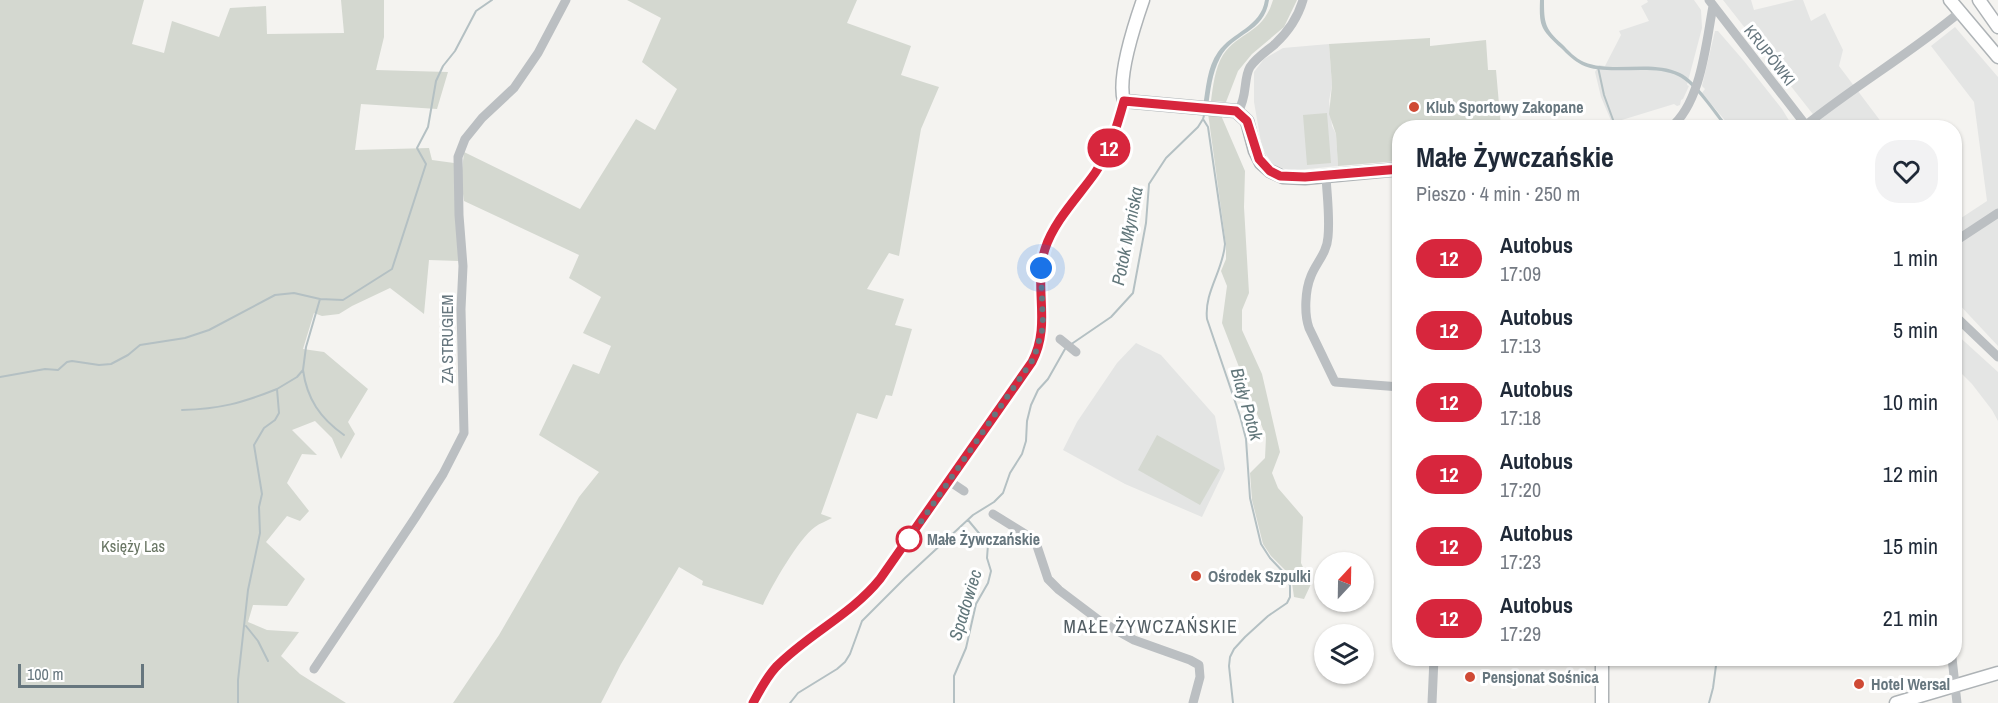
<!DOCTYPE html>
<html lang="pl">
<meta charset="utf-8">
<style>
:root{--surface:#fff;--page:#f2f2f3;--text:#1f2937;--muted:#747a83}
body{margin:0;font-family:"Archivo Narrow",sans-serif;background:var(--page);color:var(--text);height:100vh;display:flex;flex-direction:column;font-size:22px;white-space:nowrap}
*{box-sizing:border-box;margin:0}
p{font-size:20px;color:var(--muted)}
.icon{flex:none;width:33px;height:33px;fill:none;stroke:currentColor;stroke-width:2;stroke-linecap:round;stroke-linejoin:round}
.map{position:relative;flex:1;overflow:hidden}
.side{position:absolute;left:1392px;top:120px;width:570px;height:546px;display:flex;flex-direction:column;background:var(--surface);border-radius:24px;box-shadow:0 2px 4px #0004}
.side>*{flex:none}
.badge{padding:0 12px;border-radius:20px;font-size:21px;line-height:39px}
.needle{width:39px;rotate:22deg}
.buttons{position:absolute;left:1314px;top:552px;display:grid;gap:12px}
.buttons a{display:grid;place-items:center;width:60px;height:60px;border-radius:50%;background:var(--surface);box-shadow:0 2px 4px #0004;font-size:30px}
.scale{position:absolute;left:18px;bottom:15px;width:126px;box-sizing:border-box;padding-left:6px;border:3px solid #66767e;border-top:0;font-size:16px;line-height:21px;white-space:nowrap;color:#66767e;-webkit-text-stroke:4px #fff;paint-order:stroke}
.you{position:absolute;width:30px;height:30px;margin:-15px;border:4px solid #fff;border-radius:50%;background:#1a73e8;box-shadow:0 0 0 9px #1a73e833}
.map>.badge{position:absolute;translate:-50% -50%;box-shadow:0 0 0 3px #fff}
.round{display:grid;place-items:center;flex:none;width:63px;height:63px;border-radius:24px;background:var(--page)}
.head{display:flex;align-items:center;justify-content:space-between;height:102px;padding:0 24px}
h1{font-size:28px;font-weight:800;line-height:45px}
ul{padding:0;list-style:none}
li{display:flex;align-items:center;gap:18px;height:72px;padding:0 24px}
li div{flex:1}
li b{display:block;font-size:22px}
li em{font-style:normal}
li .badge{min-width:66px;font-weight:700;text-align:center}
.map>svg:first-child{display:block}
.built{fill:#e4e5e4}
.green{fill:#d4d8d0}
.water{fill:#b4c0c3}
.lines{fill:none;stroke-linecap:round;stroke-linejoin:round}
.stream{stroke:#b4c0c3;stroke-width:2}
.secondary-casing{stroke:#aeb3b6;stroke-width:15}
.street{stroke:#bbbfc2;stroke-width:9}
.secondary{stroke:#fff;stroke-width:12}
.line-casing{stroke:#fff;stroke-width:14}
.line{stroke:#d7263d;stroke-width:9}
.walk{stroke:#66767e;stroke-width:6;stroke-dasharray:0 10.8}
.poi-dot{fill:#cf4a35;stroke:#fff;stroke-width:2}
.stop-dot{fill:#fff;stroke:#d7263d;stroke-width:3}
.labels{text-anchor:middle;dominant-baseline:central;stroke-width:6;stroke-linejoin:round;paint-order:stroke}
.street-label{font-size:16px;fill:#66767e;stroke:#fff}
.poi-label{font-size:16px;font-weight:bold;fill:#66767e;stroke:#fff;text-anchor:start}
.stop-label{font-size:16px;font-weight:bold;fill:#66767e;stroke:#fff;text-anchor:start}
.park-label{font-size:16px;fill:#697664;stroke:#fff}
.water-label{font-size:18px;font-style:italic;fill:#62777b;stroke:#fff}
.neighbourhood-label{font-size:18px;letter-spacing:1.5px;fill:#535e64;stroke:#fff}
</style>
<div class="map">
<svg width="1998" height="703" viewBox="0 0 1998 703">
<rect width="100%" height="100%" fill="#f4f3f0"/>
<!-- built -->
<path class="built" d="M1647 0H1694L1701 10 1702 28 1687 85 1689 86 1683 99 1681 100 1680 105 1677 106 1674 104 1612 123 1601 97 1595 72 1599 65 1605 66 1621 35 1619 31 1649 21 1641 6 1648 2Z
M1723 0H1751L1754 10 1795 0H1803L1811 21 1825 13 1843 50 1839 66 1885 127H1823Z
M1955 27 1998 77V346L1955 300V222L1987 201 1974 102 1931 46Z
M1715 31H1718L1744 61 1782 109 1793 127 1730 128 1728 124 1702 93 1705 89 1702 86Z
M1329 44 1332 85 1329 101 1332 126 1336 134 1338 166 1298 170H1288L1276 166 1271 162 1265 153 1261 142 1254 102V72L1264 59 1283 48Z
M1954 332 1998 372V421L1992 410 1972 384 1955 367Z
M1136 343 1161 355 1215 416 1225 469 1202 517 1125 484 1063 450 1077 422 1117 363Z"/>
<!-- green -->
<path class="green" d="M0 0H144L132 44 164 53 172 21 219 37 230 8 266 6 267 34 344 33 341 0H384V37L376 70 448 72 437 109 361 104 355 150 429 148 432 160 454 163 459 261 429 260 424 314 390 288 352 306 339 314 322 316 314 313 303 349 324 352 368 389 348 422 355 434 341 459 332 438 315 421 292 430 317 455 302 454 287 483 309 511 300 521 287 516 266 542 305 579 287 606 253 605 248 622 267 630 299 632 281 656 300 674 346 703H0Z
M627 0H857L847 23 911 46 901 75 939 87 921 129 899 256 889 253 867 289 904 299 895 325 912 329 892 396 886 395 877 419 857 413 821 514 832 518C827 521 820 523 815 527 799 538 771 587 763 605L702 585 703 581 679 567 621 664 601 703H453L499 635 579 497 599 472 539 435 573 364 599 374 611 346 583 333 601 297 569 278 579 255 464 201 461 180 464 152 580 209 636 119 655 130 677 89 642 62 661 18Z
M1273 0H1297L1284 27 1252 54 1238 71 1226 102 1211 101C1213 86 1215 68 1223 55 1239 31 1263 34 1273 0Z
M1430 38V46L1486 40 1488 70H1496L1501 127 1400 128 1399 161 1338 166 1336 134 1329 114 1332 85 1329 44Z
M1208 113H1220L1245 171 1244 207 1249 293 1242 310V330L1262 374 1280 452 1272 473 1278 488 1303 517 1301 563 1311 584 1304 599 1294 597 1291 576 1271 556 1263 544 1252 500 1250 473 1265 458 1266 437 1222 323 1227 286 1221 271 1226 259V245Z
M1327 113 1331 163 1307 165 1303 115Z
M1157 435 1220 470 1200 505 1138 470Z"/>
<!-- water -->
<path class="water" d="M1265 0H1269C1264 34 1233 32 1220 58 1212 73 1210 91 1208 108L1203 107C1206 89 1207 67 1218 52 1232 32 1261 27 1265 0Z
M1540 0H1544C1544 23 1545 29 1562 44 1568 50 1576 59 1584 62 1614 74 1650 59 1680 73 1697 81 1716 112 1729 127H1725C1713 113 1695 84 1678 76 1653 63 1607 77 1582 65 1574 61 1567 54 1561 48 1541 29 1539 27 1540 0Z"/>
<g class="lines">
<!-- stream -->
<path class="stream" d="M1598 67 1604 95 1616 128
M1203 119 1208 127 1225 244C1223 271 1204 292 1207 319L1240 416 1246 439 1250 498 1261 544 1270 558 1288 577 1290 586V597L1287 603 1268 616 1245 637 1234 649 1230 657 1229 666 1233 703
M1070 345 1111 317 1133 293 1146 223 1149 184 1166 158 1198 127 1203 119 1205 112
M303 370C307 399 320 418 344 435
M0 377 45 369 58 370 67 362 72 361 99 365 111 364 128 355 140 345 185 338 209 330 275 295 294 293 320 299 343 300 392 269 426 164 417 148 428 127 436 81 443 66 455 51 476 11 492 0
M182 410C220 409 242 403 277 389
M246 626 258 641 268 661
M238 703V680L248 590 260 533 259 507 262 494 254 445 264 428 275 420 279 413 277 389 297 377 303 370 306 347 320 299
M790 703 798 693 837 669 845 662 850 654 862 621 905 578 973 515 994 502 1003 493 1010 473 1022 454 1026 441 1027 421 1031 405 1038 390 1048 379 1065 349
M954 703V676L966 648 976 604 988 583 991 571 987 558 988 544 968 520
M1709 703 1713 688 1717 658"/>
<defs>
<path id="secondary" d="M1143 0C1135 23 1117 78 1124 101L1236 111 1247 121 1255 151 1261 163 1270 171 1283 177 1305 178 1400 169
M1950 0 1998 57
M1979 0 1998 27
M1602 703V658
M1896 703 1998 673"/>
</defs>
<!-- secondary casing -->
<use href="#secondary" class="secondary-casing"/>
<!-- street -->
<path class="street" d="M1709 0 1808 128
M1238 112C1248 95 1243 79 1250 67 1257 57 1267 51 1275 44 1288 32 1298 17 1303 0
M1806 125C1856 85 1911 53 1960 12
M1670 128C1701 104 1706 43 1713 6
M1326 176C1327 196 1330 217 1328 237 1327 253 1316 263 1311 276 1305 290 1304 314 1309 328L1335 382 1400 387
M1954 242 1998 213
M1954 315 1998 357
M1060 339 1076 352
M949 481 964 491
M993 514 1035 540 1048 579 1059 590 1100 621 1134 640 1190 660 1199 665 1200 677 1193 703
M1952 658 1957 703
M314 669 415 518 443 474 464 433 461 309 463 266 459 215 458 157 465 139 482 118 514 88 538 53 566 0
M753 703C760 690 766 678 776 667 808 634 851 615 880 579L1032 362C1051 326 1035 290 1044 254 1052 221 1080 196 1098 169 1111 148 1117 124 1124 101
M1432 703 1434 658"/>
<!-- secondary -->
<use href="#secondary" class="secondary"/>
</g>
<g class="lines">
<defs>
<path id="line" d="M753 703C760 690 766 678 776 667 808 634 851 615 880 579L1032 362C1052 324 1033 288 1045 249 1054 221 1078 197 1095 173 1110 151 1117 126 1124 101L1236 111 1247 121 1259 159 1270 171 1280 176 1305 177 1400 169"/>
</defs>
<!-- line casing -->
<use href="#line" class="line-casing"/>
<!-- line -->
<use href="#line" class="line"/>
<!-- walk -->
<path class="walk" d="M909 539 1034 358 1043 327 1041 268"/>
</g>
<!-- markers -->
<g class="poi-dot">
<circle cx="1414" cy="107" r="6"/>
<circle cx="1196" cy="576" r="6"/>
<circle cx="1470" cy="677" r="6"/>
<circle cx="1859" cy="684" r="6"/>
</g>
<circle class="stop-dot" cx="909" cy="539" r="12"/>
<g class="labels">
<!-- street labels -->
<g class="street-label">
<text transform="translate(1770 55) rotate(52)">KRUPÓWKI</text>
<text transform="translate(447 339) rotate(-90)">ZA STRUGIEM</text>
</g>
<!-- poi labels -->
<g class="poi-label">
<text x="1426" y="107">Klub Sportowy Zakopane</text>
<text x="1208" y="576">Ośrodek Szpulki</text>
<text x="1482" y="677">Pensjonat Sośnica</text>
<text x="1871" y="684">Hotel Wersal</text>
</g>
<!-- stop labels -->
<g class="stop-label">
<text x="927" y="539">Małe Żywczańskie</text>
</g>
<!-- park labels -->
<g class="park-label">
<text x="133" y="546">Księży Las</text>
</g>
<!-- water labels -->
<g class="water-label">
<text transform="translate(1127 236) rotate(-79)">Potok Młyniska</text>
<text transform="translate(1247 404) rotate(74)">Biały Potok</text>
<text transform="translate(965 605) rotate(-73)">Spadowiec</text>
</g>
<!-- neighbourhood labels -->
<g class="neighbourhood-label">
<text x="1151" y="626">MAŁE ŻYWCZAŃSKIE</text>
</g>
</g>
</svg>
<div class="buttons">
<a><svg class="needle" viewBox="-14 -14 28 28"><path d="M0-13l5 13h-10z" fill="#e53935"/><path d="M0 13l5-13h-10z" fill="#747a83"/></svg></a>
<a><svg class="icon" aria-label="layers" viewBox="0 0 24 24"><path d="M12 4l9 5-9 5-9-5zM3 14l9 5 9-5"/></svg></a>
</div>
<div class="scale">100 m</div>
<div class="you" style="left:1041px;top:268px"></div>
<b class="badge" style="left:1109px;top:148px;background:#d7263d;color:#fff">12</b>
<section class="side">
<div class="head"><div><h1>Małe Żywczańskie</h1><p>Pieszo · 4 min · 250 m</p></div><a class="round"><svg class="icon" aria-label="heart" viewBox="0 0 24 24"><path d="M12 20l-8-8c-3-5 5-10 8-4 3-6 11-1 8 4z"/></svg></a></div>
<ul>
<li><span class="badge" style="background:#d7263d;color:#fff">12</span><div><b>Autobus</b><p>17:09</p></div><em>1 min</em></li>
<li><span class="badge" style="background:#d7263d;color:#fff">12</span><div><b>Autobus</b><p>17:13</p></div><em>5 min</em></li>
<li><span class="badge" style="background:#d7263d;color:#fff">12</span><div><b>Autobus</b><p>17:18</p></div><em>10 min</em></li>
<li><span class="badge" style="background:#d7263d;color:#fff">12</span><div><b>Autobus</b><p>17:20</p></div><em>12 min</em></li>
<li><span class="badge" style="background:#d7263d;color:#fff">12</span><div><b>Autobus</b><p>17:23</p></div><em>15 min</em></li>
<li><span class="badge" style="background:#d7263d;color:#fff">12</span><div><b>Autobus</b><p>17:29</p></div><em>21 min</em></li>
</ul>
</section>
</div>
